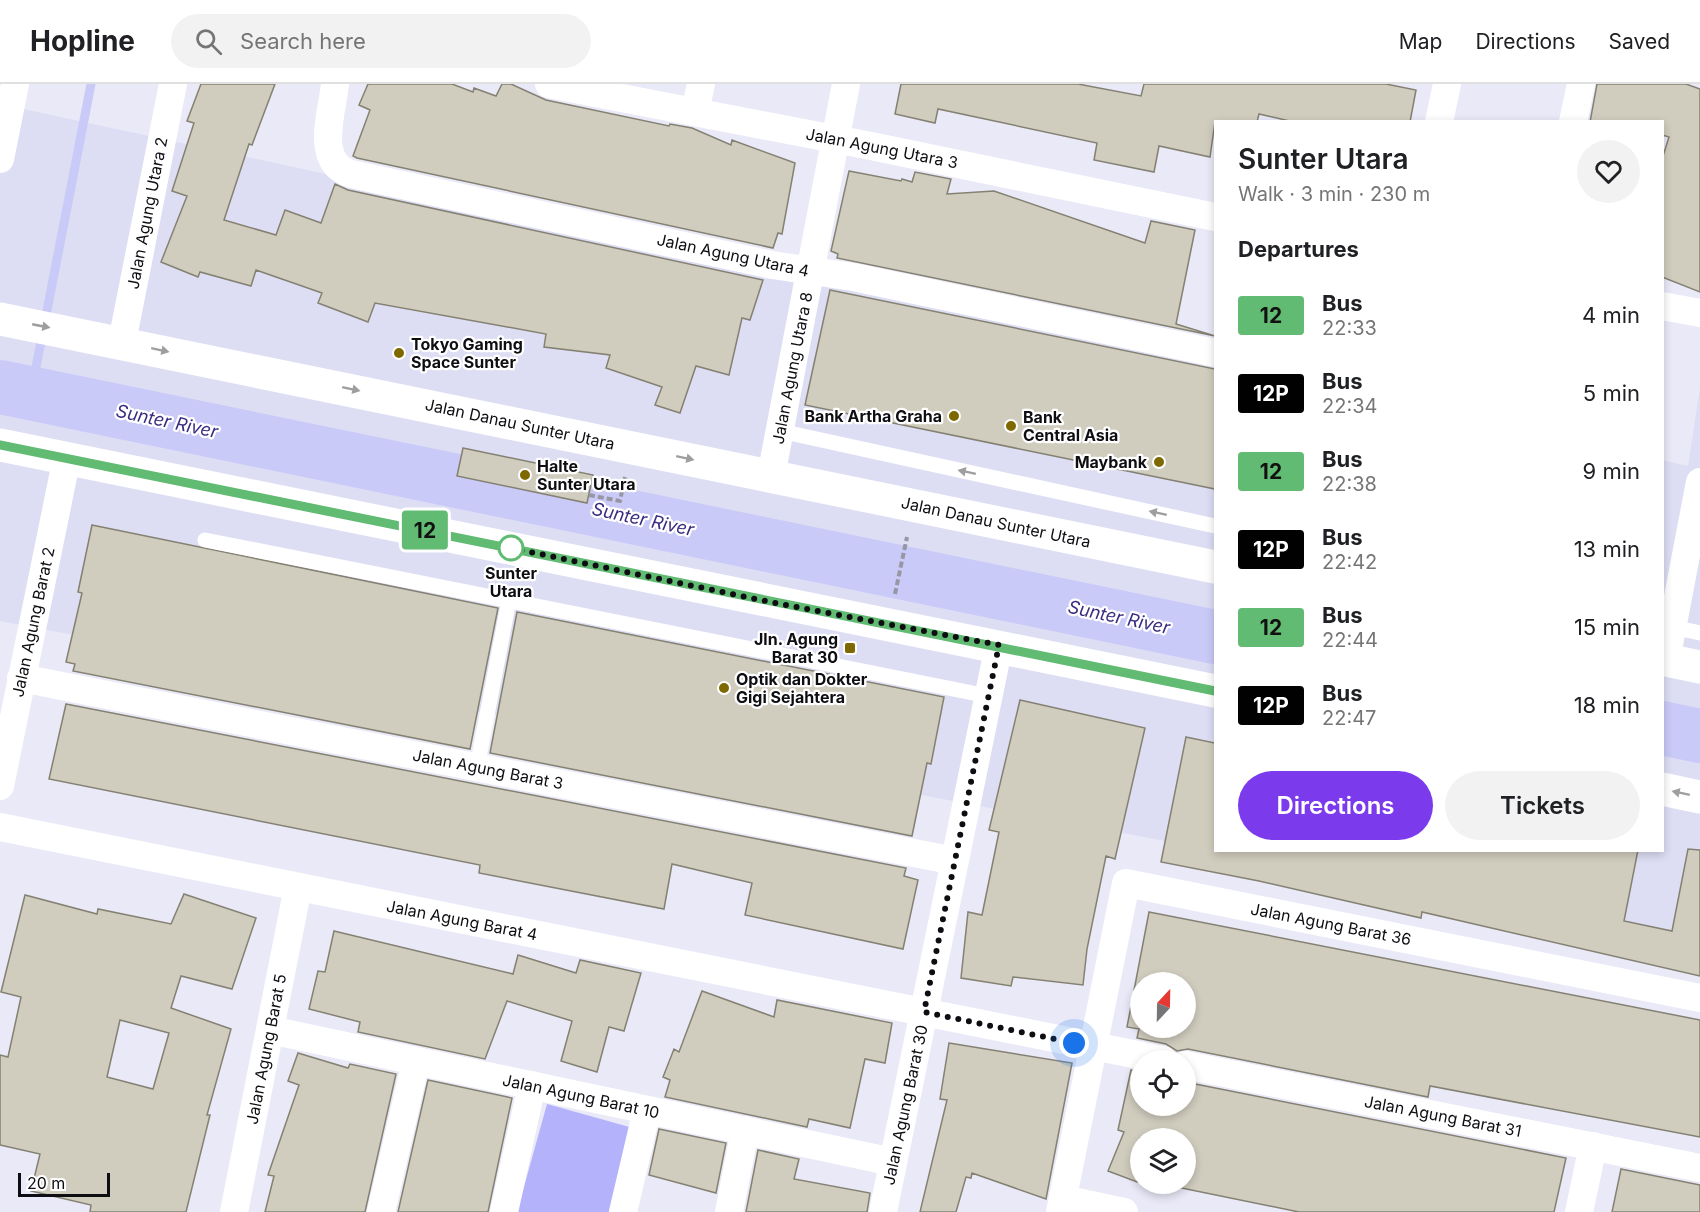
<!DOCTYPE html>
<meta charset="utf-8">
<style>
:root{--surface:#fff;--page:#f2f2f2;--text:#202124;--muted:#757577;--line:#e0e0e0;--accent:#7c3aed}
body{margin:0;font-family:Inter,sans-serif;background:var(--page);color:var(--text);height:100vh;display:flex;flex-direction:column;font-size:22px;white-space:nowrap}
*{box-sizing:border-box;margin:0}
p{font-size:20px;color:var(--muted)}
.icon{flex:none;width:33px;height:33px;fill:none;stroke:currentColor;stroke-width:2;stroke-linecap:round;stroke-linejoin:round}
.map{position:relative;flex:1;overflow:hidden}
.drawer{position:absolute;left:1214px;top:36px;width:450px;height:732px;display:flex;flex-direction:column;background:var(--surface);border-radius:0px;box-shadow:0 3px 9px #0003}
.drawer>*{flex:none}
.badge{padding:0 12px;border-radius:4px;font-size:21px;line-height:39px}
.needle{width:39px;rotate:22deg}
.controls{position:absolute;left:1130px;top:888px;display:grid;gap:12px}
.controls a{display:grid;place-items:center;width:66px;height:66px;border-radius:50%;background:var(--surface);box-shadow:0 3px 9px #0003;font-size:30px}
.scale{position:absolute;left:18px;bottom:15px;width:92px;box-sizing:border-box;padding-left:6px;border:3px solid #0d0d12;border-top:0;font-size:16px;line-height:21px;white-space:nowrap;color:#0d0d12;-webkit-text-stroke:4px #fff;paint-order:stroke}
.you{position:absolute;width:30px;height:30px;margin:-15px;border:4px solid #fff;border-radius:50%;background:#1a73e8;box-shadow:0 0 0 9px #1a73e833}
.map>.badge{position:absolute;translate:-50% -50%;box-shadow:0 0 0 3px #fff}
h2{padding:0 24px;font-size:22px;line-height:54px}
.round{display:grid;place-items:center;flex:none;width:63px;height:63px;border-radius:32px;background:var(--page)}
.summary{display:flex;align-items:center;justify-content:space-between;height:102px;padding:0 24px}
h1{font-size:28px;font-weight:600;line-height:45px}
.button{display:flex;gap:12px;margin-top:auto;padding:12px 24px}
.button a{flex:1;height:69px;border-radius:36px;background:var(--accent);color:#fff;font-size:24px;font-weight:600;line-height:69px;text-align:center}
.button a+a{background:var(--page);color:var(--text)}
ul{padding:0;list-style:none}
li{display:flex;align-items:center;gap:18px;height:78px;padding:0 24px}
li div{flex:1}
li b{display:block;font-size:22px}
li em{font-style:normal}
li .badge{min-width:66px;font-weight:700;text-align:center}
header{display:flex;align-items:center;gap:36px;box-sizing:border-box;height:84px;padding:0 30px;background:var(--surface);border-bottom:2px solid var(--line)}
header strong{font-size:28px}
nav{display:flex;gap:33px;margin-inline-start:auto;font-size:21px}
.search{width:420px;height:54px;background:var(--page);display:flex;align-items:center;gap:15px;box-sizing:border-box;padding:0 21px;border-radius:33px;color:var(--muted);font-size:22px}
.map>svg:first-child{display:block}
.built{fill:#dddef4}
.green{fill:#b4b2fb}
.lines{fill:none;stroke-linecap:round;stroke-linejoin:round}
.stream{stroke:#cacaf8;stroke-width:9}
.river{stroke:#cacaf8;stroke-width:54}
.building{fill:#d0ccbe;stroke:#848173;stroke-width:1.5;fill-rule:evenodd}
.path{stroke:#9797a3;stroke-width:4;stroke-dasharray:6 3;stroke-linecap:butt}
.lane{stroke:#fff;stroke-width:15}
.street{stroke:#fff;stroke-width:28}
.secondary{stroke:#fff;stroke-width:33}
.oneway{fill:#9e9ea0}
.line-casing{stroke:#fff;stroke-width:14}
.line{stroke:#62bb72;stroke-width:9}
.walk{stroke:#0d0d12;stroke-width:6;stroke-dasharray:0 10.8}
.poi-dot{fill:#7e6800;stroke:#fff;stroke-width:2}
.stop-dot{fill:#fff;stroke:#62bb72;stroke-width:3}
.labels{text-anchor:middle;dominant-baseline:central;stroke-width:4.5;stroke-linejoin:round;paint-order:stroke}
.street-label{font-size:16px;fill:#0d0d12;stroke:#fff}
.poi-label{font-size:16px;font-weight:bold;fill:#0d0d12;stroke:#fff;text-anchor:start}
.stop-label{font-size:16px;font-weight:bold;fill:#0d0d12;stroke:#fff}
.water-label{font-size:18px;font-style:italic;fill:#3a2d81;stroke:#fff}
</style>
<header>
<strong>Hopline</strong>
<div class="search"><svg class="icon" aria-label="search" viewBox="0 0 24 24"><circle cx="10" cy="10" r="6"/><path d="M15 15l6 6"/></svg>Search here</div>
<nav><a>Map</a><a>Directions</a><a>Saved</a></nav>
</header>
<div class="map">
<svg width="1700" height="1128" viewBox="0 0 1700 1128">
<rect width="100%" height="100%" fill="#e9e9f8"/>
<!-- built -->
<path class="built" d="M0 20 1215 281V766H1662V376L1688 382 1700 304V858L0 537Z"/>
<!-- green -->
<path class="green" d="M547 1020 633 1044 610 1128H517Z"/>
<g class="lines">
<!-- stream -->
<path class="stream" d="M31 309 91 0"/>
<!-- river -->
<path class="river" d="M0 303 1215 553
M1662 644 1700 652"/>
</g>
<!-- building -->
<path class="building" d="M201 0H275L252 61 249 60 224 136 276 151 285 126 321 139 335 100 348 106 763 196 750 236 742 234 729 291 696 282 680 329 655 321 662 303 606 284 610 271 544 263 546 250 375 219 368 238 318 219 322 209 256 186 251 202 200 188 198 193 161 178 187 112 172 107 194 39 187 37Z
M368 0H452L473 8 474 4 496 12 502 0H511L546 16 669 42 670 40 692 44 731 61 732 56 795 79 782 150 778 149 773 164 357 74 353 72 370 26 359 21Z
M901 0H1078L1141 12 1144 0H1386L1416 6 1410 38H1294L1259 30 1257 38H1215L1210 73 1159 62 1154 88 1094 76 1097 59 938 25 935 39 895 30Z
M1597 0H1686L1700 5V208L1662 193V75L1669 53 1662 51V38H1590Z
M849 87 901 97 902 95 912 98 915 88 951 95 947 110 994 107 1145 159 1151 137 1195 146 1176 240 1215 252 837 174 838 170 831 167Z
M830 206 1215 285V405L805 321Z
M463 364 593 391 587 419 457 392Z
M92 441 498 524 470 665 73 587 75 580 66 578 82 509 78 508Z
M517 528 944 613 931 680 927 679 912 752 490 669Z
M1020 616 1145 644 1115 775 1106 772 1087 865 1083 901 1013 893 1011 902 961 894 968 828 982 831 999 748 989 746Z
M66 620 906 784 904 792 918 796 903 865 745 831 752 799 672 780 664 825 479 789 480 781 49 695Z
M1186 653 1215 659V766H1638L1624 837 1672 847 1688 765 1700 766V892L1422 828 1421 834 1259 797 1161 778Z
M184 810 256 834 232 905 181 892 171 924 231 945 207 1031H210L186 1128H90L91 1121 31 1107 40 1070 0 1061V971L8 973 21 913 1 908 25 811 97 830 98 825 171 840ZM120 936 169 949 153 1005 107 993Z
M1149 828 1700 936V1053L1430 1002 1428 1013 1188 965 1177 967 1166 960 1137 954 1139 945 1127 943ZM1140 898H1185V944H1140Z
M334 847 513 890 518 871 576 889 580 876 641 889 624 947 609 943 597 988 561 977 572 937 507 917 485 975 358 948 360 938 309 925 318 887 325 888Z
M702 907 774 933 777 916 892 939 885 979 865 975 850 1044 809 1035 807 1043 665 1013 670 996 663 993 674 965 679 968Z
M949 959 1072 979 1046 1115 972 1089 971 1094 966 1093 956 1128H920L947 1016 940 1015Z
M298 969 348 984 350 980 396 990 365 1128H265L274 1092 268 1091 299 1001 288 997Z
M1131 986 1140 988V1022H1185V998L1566 1074 1554 1128H1299L1162 1100H1185V1054H1140V1095L1137 1098 1108 1087 1124 1048 1118 1046Z
M428 996 512 1014 488 1128H398Z
M659 1045 726 1059 716 1109 649 1091Z
M758 1066 799 1075 794 1095 870 1109 867 1128H746Z
M1621 1085 1700 1101V1128H1612Z"/>
<g class="lines">
<!-- path -->
<path class="path" d="M589 411 620 417 625 393
M895 510 907 453"/>
<!-- lane -->
<path class="lane" d="M780 347 1215 442
M205 456 988 612
M1668 542 1700 549
M477 683 509 516"/>
<!-- street -->
<path class="street" d="M335 0C332 30 314 78 351 90L772 181 853 193 1215 269
M549 0 871 62 1215 133
M695 28 701 0
M1439 38 1447 0
M1573 38 1581 0
M0 75 15 0
M1662 222 1700 229
M122 258 173 0
M771 392 846 0
M1666 576 1700 398
M21 594 955 777
M0 702 67 373
M0 743 1163 976
M270 946 893 1078
M1185 981 1700 1084
M1063 1115 1124 1128
M234 1128 298 803
M381 1128 416 977
M504 1128 532 1001
M623 1128 647 1026
M729 1128 745 1046
M883 1128 999 561
M1060 1128 1126 799 1700 914
M1579 1128 1593 1062"/>
<!-- secondary -->
<path class="secondary" d="M0 235 1215 483
M0 361 1215 607
M1662 575 1700 583
M1662 705 1700 713"/>
</g>
<!-- one-way arrows -->
<defs><path id="oneway-solid" d="M-6-.8H1V-3.2L6.5 0L1 3.2V.8H-6Z" transform="scale(1.5)"/></defs>
<g class="oneway">
<use href="#oneway-solid" transform="translate(41 242) rotate(11)"/>
<use href="#oneway-solid" transform="translate(160 266) rotate(12)"/>
<use href="#oneway-solid" transform="translate(351 305) rotate(12)"/>
<use href="#oneway-solid" transform="translate(685 374) rotate(12)"/>
<use href="#oneway-solid" transform="translate(967 388) rotate(-168)"/>
<use href="#oneway-solid" transform="translate(1158 429) rotate(-168)"/>
<use href="#oneway-solid" transform="translate(1681 709) rotate(-168)"/>
</g>
<g class="lines">
<defs>
<path id="line" d="M0 361 1215 607"/>
</defs>
<!-- line casing -->
<use href="#line" class="line-casing"/>
<!-- line -->
<use href="#line" class="line"/>
<!-- walk -->
<path class="walk" d="M511 464 780 520 999 561 924 928 1074 959"/>
</g>
<!-- markers -->
<g class="poi-dot">
<circle cx="399" cy="269" r="6"/>
<circle cx="954" cy="332" r="6"/>
<circle cx="1011" cy="342" r="6"/>
<circle cx="1159" cy="378" r="6"/>
<circle cx="525" cy="391" r="6"/>
<rect x="844" y="558" width="12" height="12" rx="3"/>
<circle cx="724" cy="604" r="6"/>
</g>
<circle class="stop-dot" cx="511" cy="464" r="12"/>
<g class="labels">
<!-- street labels -->
<g class="street-label">
<text transform="translate(882 64) rotate(11)">Jalan Agung Utara 3</text>
<text transform="translate(147 129) rotate(-79)">Jalan Agung Utara 2</text>
<text transform="translate(733 171) rotate(12)">Jalan Agung Utara 4</text>
<text transform="translate(792 284) rotate(-79)">Jalan Agung Utara 8</text>
<text transform="translate(520 340) rotate(12)">Jalan Danau Sunter Utara</text>
<text transform="translate(996 438) rotate(12)">Jalan Danau Sunter Utara</text>
<text transform="translate(33 538) rotate(-78)">Jalan Agung Barat 2</text>
<text transform="translate(488 685) rotate(11)">Jalan Agung Barat 3</text>
<text transform="translate(462 836) rotate(11)">Jalan Agung Barat 4</text>
<text transform="translate(1331 840) rotate(11)">Jalan Agung Barat 36</text>
<text transform="translate(266 965) rotate(-79)">Jalan Agung Barat 5</text>
<text transform="translate(581 1012) rotate(12)">Jalan Agung Barat 10</text>
<text transform="translate(905 1021) rotate(-78)">Jalan Agung Barat 30</text>
<text transform="translate(1443 1032) rotate(11)">Jalan Agung Barat 31</text>
</g>
<!-- poi labels -->
<g class="poi-label">
<text x="411" y="260">Tokyo Gaming<tspan x="411" dy="18">Space Sunter</tspan></text>
<text x="942" y="332" text-anchor="end">Bank Artha Graha</text>
<text x="1023" y="333">Bank<tspan x="1023" dy="18">Central Asia</tspan></text>
<text x="1147" y="378" text-anchor="end">Maybank</text>
<text x="537" y="382">Halte<tspan x="537" dy="18">Sunter Utara</tspan></text>
<text x="838" y="555" text-anchor="end">Jln. Agung<tspan x="838" dy="18">Barat 30</tspan></text>
<text x="736" y="595">Optik dan Dokter<tspan x="736" dy="18">Gigi Sejahtera</tspan></text>
</g>
<!-- stop labels -->
<g class="stop-label">
<text x="511" y="489">Sunter<tspan x="511" dy="18">Utara</tspan></text>
</g>
<!-- water labels -->
<g class="water-label">
<text transform="translate(167 337) rotate(12)">Sunter River</text>
<text transform="translate(643 435) rotate(12)">Sunter River</text>
<text transform="translate(1119 533) rotate(12)">Sunter River</text>
</g>
</g>
</svg>
<div class="controls">
<a><svg class="needle" viewBox="-14 -14 28 28"><path d="M0-13l5 13h-10z" fill="#e53935"/><path d="M0 13l5-13h-10z" fill="#757577"/></svg></a>
<a><svg class="icon" aria-label="locate" viewBox="0 0 24 24"><circle cx="12" cy="12" r="6"/><path d="M12 2v4M12 18v4M2 12h4M18 12h4"/></svg></a>
<a><svg class="icon" aria-label="layers" viewBox="0 0 24 24"><path d="M12 4l9 5-9 5-9-5zM3 14l9 5 9-5"/></svg></a>
</div>
<div class="scale">20 m</div>
<div class="you" style="left:1074px;top:959px"></div>
<b class="badge" style="left:425px;top:446px;background:#62bb72;color:#111">12</b>
<section class="drawer">
<div class="summary"><div><h1>Sunter Utara</h1><p>Walk · 3 min · 230 m</p></div><a class="round"><svg class="icon" aria-label="heart" viewBox="0 0 24 24"><path d="M12 20l-8-8c-3-5 5-10 8-4 3-6 11-1 8 4z"/></svg></a></div>
<h2>Departures</h2>
<ul>
<li><span class="badge" style="background:#62bb72;color:#111">12</span><div><b>Bus</b><p>22:33</p></div><em>4 min</em></li>
<li><span class="badge" style="background:#010101;color:#fff">12P</span><div><b>Bus</b><p>22:34</p></div><em>5 min</em></li>
<li><span class="badge" style="background:#62bb72;color:#111">12</span><div><b>Bus</b><p>22:38</p></div><em>9 min</em></li>
<li><span class="badge" style="background:#010101;color:#fff">12P</span><div><b>Bus</b><p>22:42</p></div><em>13 min</em></li>
<li><span class="badge" style="background:#62bb72;color:#111">12</span><div><b>Bus</b><p>22:44</p></div><em>15 min</em></li>
<li><span class="badge" style="background:#010101;color:#fff">12P</span><div><b>Bus</b><p>22:47</p></div><em>18 min</em></li>
</ul>
<div class="button"><a>Directions</a><a>Tickets</a></div>
</section>
</div>
